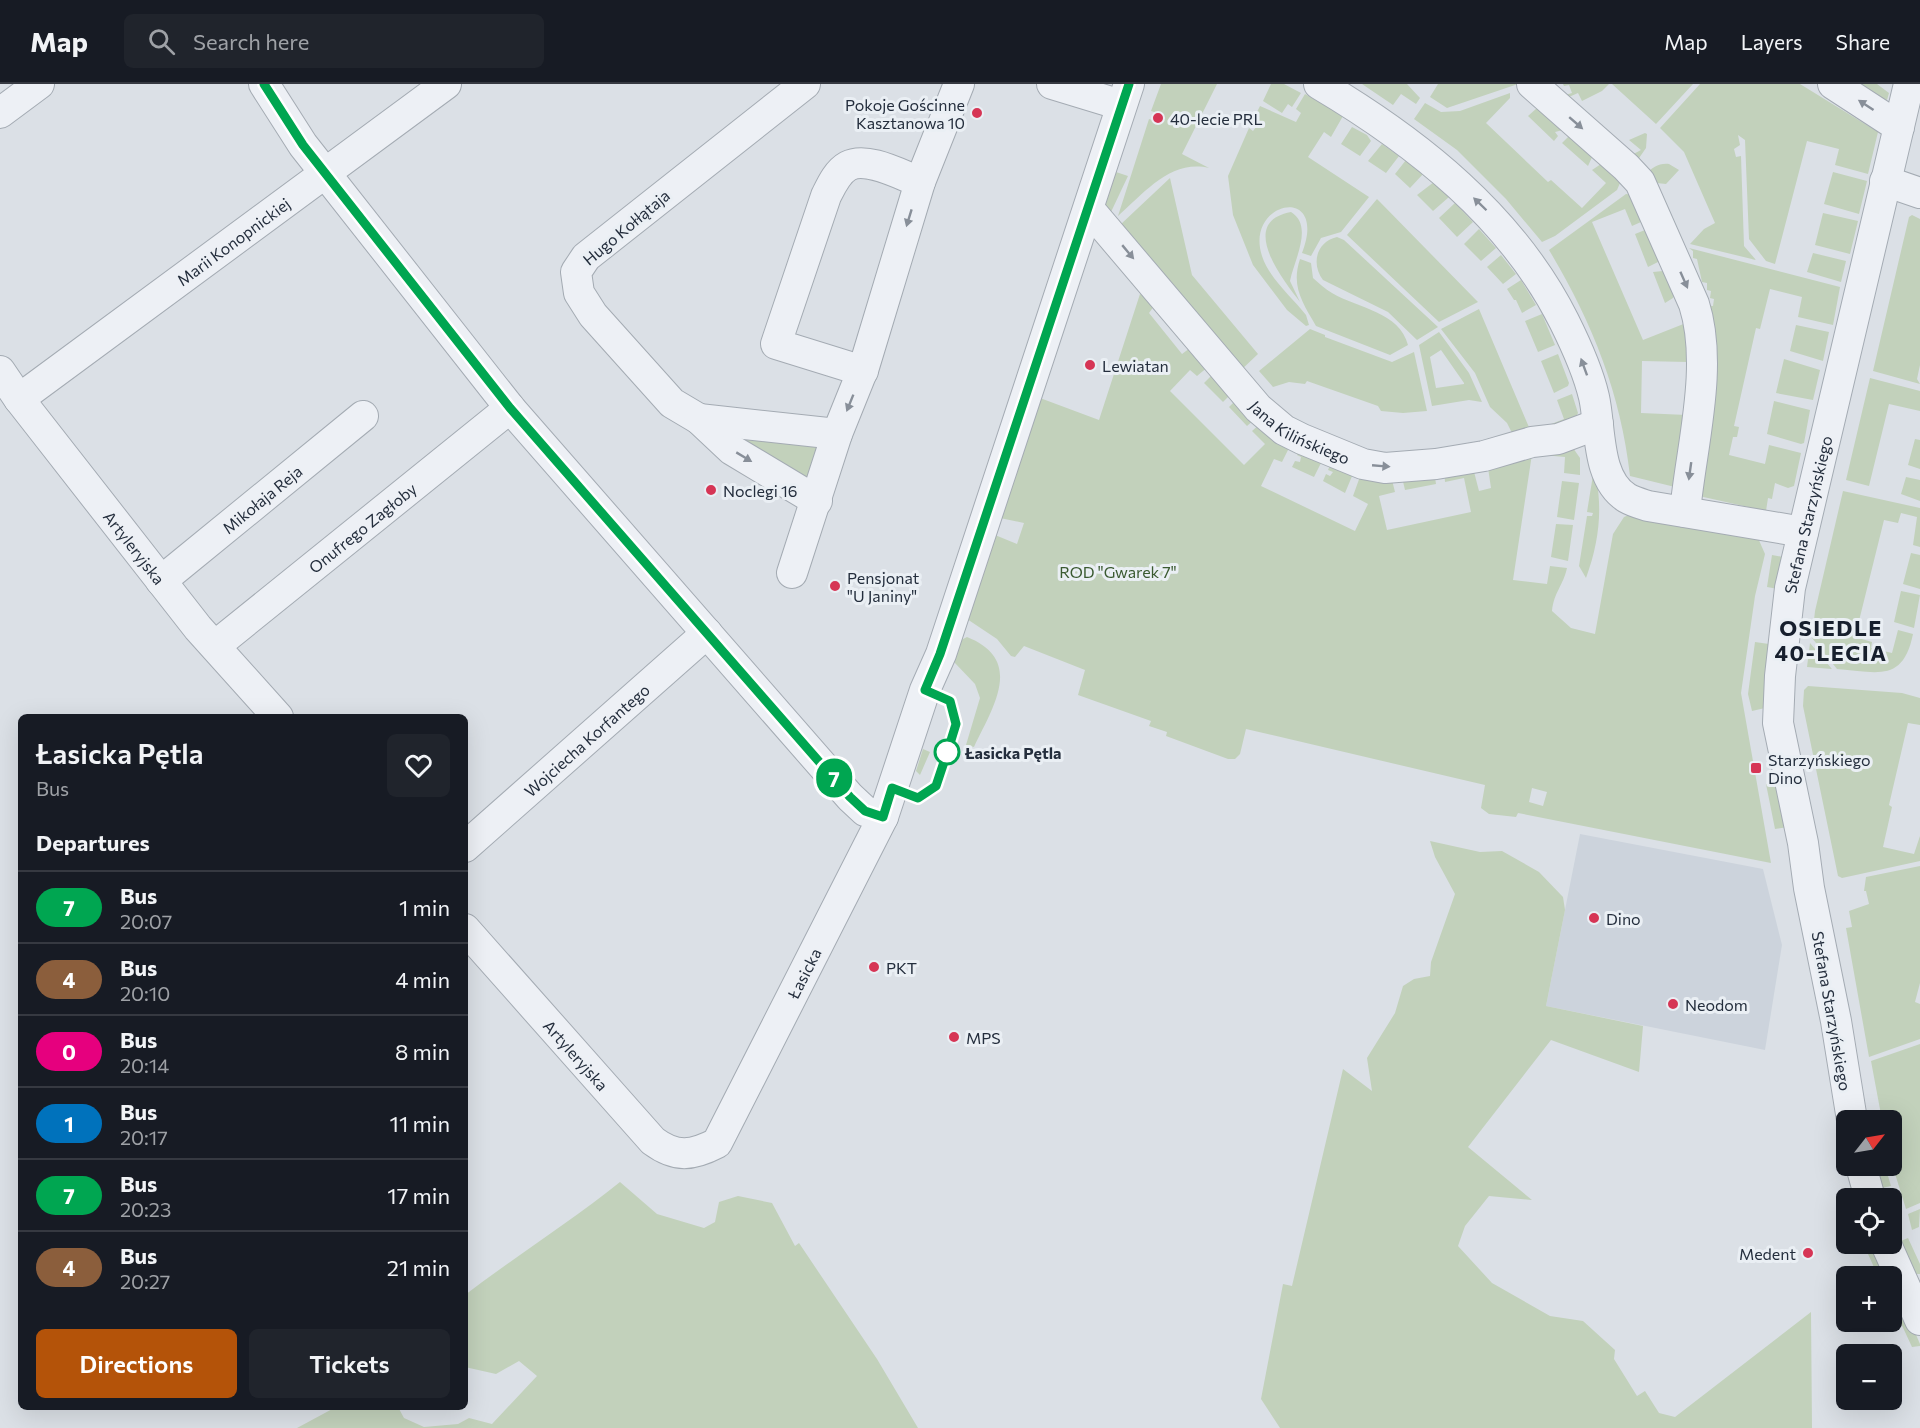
<!DOCTYPE html>
<meta charset="utf-8">
<style>
:root{--surface:#171b24;--page:#20242c;--text:#f1f3f6;--muted:#9ea1a6;--line:#363941;--accent:#b45309}
body{margin:0;font-family:Commissioner,sans-serif;background:var(--page);color:var(--text);height:100vh;display:flex;flex-direction:column;font-size:22px;white-space:nowrap}
*{box-sizing:border-box;margin:0}
p{font-size:20px;color:var(--muted)}
.icon{flex:none;width:33px;height:33px;fill:none;stroke:currentColor;stroke-width:2;stroke-linecap:round;stroke-linejoin:round}
.map{position:relative;flex:1;overflow:hidden}
.details{position:absolute;left:18px;top:630px;width:450px;height:696px;display:flex;flex-direction:column;background:var(--surface);border-radius:9px;box-shadow:0 6px 24px #0002}
.details>*{flex:none}
.badge{padding:0 12px;border-radius:20px;font-size:21px;line-height:39px}
.needle{width:39px;rotate:59deg}
.buttons{position:absolute;left:1836px;top:1026px;display:grid;gap:12px}
.buttons a{display:grid;place-items:center;width:66px;height:66px;border-radius:9px;background:var(--surface);box-shadow:0 6px 24px #0002;font-size:30px}
.map>.badge{position:absolute;translate:-50% -50%;box-shadow:0 0 0 3px #fff}
h2{padding:0 18px;font-size:22px;line-height:54px}
.round{display:grid;place-items:center;flex:none;width:63px;height:63px;border-radius:9px;background:var(--page)}
.head{display:flex;align-items:center;justify-content:space-between;height:102px;padding:0 18px}
h1{font-size:28px;font-weight:600;line-height:45px}
.cta{display:flex;gap:12px;margin-top:auto;padding:12px 18px}
.cta a{flex:1;height:69px;border-radius:9px;background:var(--accent);color:#fff;font-size:24px;font-weight:600;line-height:69px;text-align:center}
.cta a+a{background:var(--page);color:var(--text)}
ul{padding:0;list-style:none}
li{display:flex;align-items:center;gap:18px;height:72px;padding:0 18px;border-top:2px solid var(--line)}
li div{flex:1}
li b{display:block;font-size:22px}
li em{font-style:normal}
li .badge{min-width:66px;font-weight:700;text-align:center}
header{display:flex;align-items:center;gap:36px;box-sizing:border-box;height:84px;padding:0 30px;background:var(--surface);border-bottom:2px solid var(--line)}
header strong{font-size:28px}
nav{display:flex;gap:33px;margin-inline-start:auto;font-size:21px}
.search{width:420px;height:54px;background:var(--page);display:flex;align-items:center;gap:15px;box-sizing:border-box;padding:0 21px;border-radius:9px;color:var(--muted);font-size:22px}
.map>svg:first-child{display:block}
.built{fill:#ccd3dc}
.green{fill:#c2d1bb;fill-rule:evenodd}
.lines{fill:none;stroke-linecap:round;stroke-linejoin:round}
.minor-casing{stroke:#a4abb3;stroke-width:32}
.minor{stroke:#edf0f5;stroke-width:30}
.oneway{fill:#888f99}
.line-casing{stroke:#fff;stroke-width:14}
.line{stroke:#00a651;stroke-width:9}
.poi-dot{fill:#d63555;stroke:#eaeff4;stroke-width:2}
.stop-dot{fill:#fff;stroke:#00a651;stroke-width:3}
.labels{text-anchor:middle;dominant-baseline:central;stroke-width:6;stroke-linejoin:round;paint-order:stroke}
.poi-label{font-size:16px;fill:#242e3d;stroke:#eaeff4;text-anchor:start}
.street-label{font-size:16px;fill:#242e3d;stroke:#eaeff4}
.park-label{font-size:16px;fill:#3a5a30;stroke:#eaeff4}
.stop-label{font-size:16px;font-weight:bold;fill:#242e3d;stroke:#eaeff4;text-anchor:start}
.district-label{font-size:22px;font-weight:bold;letter-spacing:1.5px;fill:#171f2d;stroke:#eaeff4}
</style>
<header>
<strong>Map</strong>
<div class="search"><svg class="icon" aria-label="search" viewBox="0 0 24 24"><circle cx="10" cy="10" r="6"/><path d="M15 15l6 6"/></svg>Search here</div>
<nav><a>Map</a><a>Layers</a><a>Share</a></nav>
</header>
<div class="map">
<svg width="1920" height="1344" viewBox="0 0 1920 1344">
<rect width="100%" height="100%" fill="#dbe0e6"/>
<!-- built -->
<path class="built" d="M1580 750 1763 785 1782 861 1765 966 1546 922Z"/>
<!-- green -->
<path class="green" d="M1161 0H1217L1182 70 1209 84C1171 75 1144 109 1118 132L1149 35 1155 37 1157 29 1151 27Z
M1271 0H1284L1301 9 1292 23 1288 20 1282 29 1263 17Z
M1362 0H1407L1420 14 1416 20 1401 10 1393 21Z
M1438 0H1518L1447 24 1430 13Z
M1563 0H1609L1602 7 1582 17 1578 9 1562 16 1558 13 1572 9 1569 1 1564 2Z
M1612 0H1693L1656 40Z
M1700 0H1800L1878 48 1868 90 1835 81 1839 65 1807 57 1775 180 1766 177 1749 155 1745 56 1738 51 1740 61 1734 65 1736 73 1741 72 1744 162 1756 176 1690 160 1704 145 1715 139 1684 68 1660 44Z
M1850 0H1877L1889 9 1887 16Z
M1510 9V14L1486 39 1548 98 1551 96 1582 124 1606 99 1592 86 1601 80 1617 91 1620 99 1617 106 1555 152 1542 158 1506 115 1457 66 1414 35 1425 19 1441 28 1460 27Z
M1305 10 1343 32 1331 53 1324 48 1308 73 1369 113 1341 148 1321 154 1311 172 1302 169C1329 99 1244 117 1262 172 1269 194 1292 213 1306 231L1309 241 1306 242 1287 226 1253 181 1233 131 1228 92 1249 44 1253 47 1256 43 1251 40 1260 22 1296 38 1301 29 1296 25Z
M1537 24 1563 46 1555 48 1558 52 1554 57 1528 32Z
M1352 43 1367 51 1371 57 1360 72 1341 60Z
M1645 49 1647 50 1646 64 1637 77 1624 75 1641 66 1629 56Z
M1569 52 1593 71 1588 82 1562 59Z
M1382 60 1399 72 1386 89 1368 77Z
M1406 76 1424 89 1410 104 1395 90Z
M1669 80 1679 86 1666 100 1647 98 1646 91C1652 83 1659 79 1669 80Z
M1104 84 1128 92 1111 128 1104 119Z
M1833 88 1867 97 1859 130 1824 120Z
M1170 94 1192 191 1258 270 1239 288 1120 141Z
M1434 98 1449 113 1433 127 1417 111Z
M1626 110 1633 111 1641 138 1632 142 1625 125 1592 138 1643 256 1686 239 1688 278 1642 277 1641 329 1687 331 1675 403 1630 392C1621 309 1591 236 1549 166Z
M1377 115 1380 118 1478 218 1439 238 1347 151Z
M1455 119 1473 138 1457 153 1439 134Z
M1291 128C1314 142 1294 176 1290 197L1300 218C1283 196 1237 138 1291 128Z
M1823 129 1858 137 1850 170 1815 161Z
M1912 131 1920 135V281L1917 295 1920 300 1873 287 1909 133Z
M1479 145 1496 164 1481 177 1464 160Z
M1645 146 1660 173 1658 178 1648 183 1635 150Z
M1337 153 1344 156 1438 243 1417 256 1388 228 1323 196C1311 180 1316 158 1337 153Z
M1689 164 1840 203 1833 241 1798 233 1802 213 1770 205 1760 245 1756 244 1734 342 1739 343 1737 353H1733L1729 371 1765 380 1769 361 1801 369 1794 402 1788 404 1775 399 1772 415 1768 414 1766 427 1699 412 1700 221 1713 222 1714 215 1710 214 1711 207 1707 206V199L1702 198 1697 175 1693 174V167Z
M1813 169 1846 177 1841 198 1807 188Z
M1501 171 1516 190 1503 200 1487 183Z
M1300 175 1311 179 1313 194C1319 199 1325 205 1332 209 1357 224 1400 228 1408 261L1390 271 1316 242C1302 218 1291 202 1300 175Z
M1663 187 1675 208 1673 214 1665 219 1653 188Z
M1521 196 1536 221 1522 229 1516 216H1514L1507 205Z
M1140 210 1157 218 1149 229 1182 270 1194 261 1209 282 1197 292 1190 286 1170 307 1244 381 1265 360 1252 347 1261 339 1272 349 1292 358 1282 378 1274 375 1261 402 1355 447 1368 420 1353 412 1362 387 1390 388 1395 408 1379 412 1387 446 1471 428 1464 394 1445 398 1444 385 1472 380 1479 407 1491 404 1487 377 1530 364H1573L1580 374V391L1564 389 1565 373 1532 370 1513 496 1547 500 1550 482 1567 484C1563 502 1554 508 1552 527L1571 544 1595 550 1613 450 1624 433 1638 427 1758 454 1765 470 1755 512 1741 609 1771 779 1518 729 1516 733 1489 730 1481 724 1485 701 1246 645 1240 670 1235 675H1228L1166 652 1167 648 1149 642 1151 637 1078 611 1085 586 1024 562 1015 573 1011 572 997 555 967 535 995 451 1017 460 1024 439 1000 434 1040 314 1099 336ZM1532 704 1547 708 1543 722 1529 718Z
M1479 225 1531 348 1564 335 1557 316 1572 310 1578 329 1573 338 1515 355 1507 339 1490 323 1475 289 1441 245Z
M1542 230 1555 261 1538 268 1525 237Z
M1796 241 1829 248 1823 277 1790 267Z
M1310 245 1325 251V253L1392 278 1414 268 1427 327 1403 329 1381 327 1378 322 1307 297 1305 300 1289 298 1273 303 1259 287Z
M1439 248 1469 289 1482 318 1469 316 1432 322 1419 261ZM1441 266 1464 299V300L1436 304 1430 273Z
M1558 270 1569 299 1568 302 1554 309 1541 277Z
M1784 275 1820 286 1813 316 1776 309Z
M1214 289 1231 310 1223 318 1204 299Z
M1870 294 1920 307V327L1889 320 1869 402 1846 396Z
M1236 316 1255 335 1247 342 1229 323Z
M1774 317 1810 326 1804 359 1801 360 1767 350Z
M732 352 818 361 810 391 804 393Z
M1915 355 1920 356V385L1908 381Z
M1301 363 1324 373 1314 393 1292 383 1295 377 1300 378 1301 373 1297 371Z
M1332 377 1355 385 1345 409 1323 397 1326 390 1330 392 1333 388 1328 386Z
M1434 387 1436 400 1405 406 1401 389Z
M1593 391 1596 394C1603 427 1598 462 1586 494L1579 482 1587 432H1592L1593 429 1587 428Z
M1906 393 1920 396V417L1901 410Z
M1562 397 1579 399 1574 436 1557 433Z
M1843 407 1920 424V463L1913 461 1917 433 1901 429 1898 439 1884 436 1855 553 1872 558 1871 564 1892 569 1898 546 1913 550C1903 599 1877 588 1837 585L1812 554 1815 527Z
M1556 440 1573 441 1568 477 1551 473Z
M1911 469 1920 471V505L1903 500Z
M1772 471 1783 473 1778 505 1767 503Z
M1901 507 1920 511 1914 544 1894 538Z
M967 553C1025 576 993 623 974 663L966 661 980 614 975 600 954 578 961 556Z
M1755 558 1769 560 1765 594V624L1752 627 1748 610Z
M1810 559 1832 585 1807 583Z
M1808 602 1902 609 1920 614V641L1908 639 1889 721 1892 723 1883 763 1914 770 1920 752V777L1842 794 1838 792 1803 622 1804 606Z
M923 665 930 668 920 691 916 687Z
M1766 700H1780L1789 743 1775 745Z
M1430 757 1480 768 1502 767 1539 788 1563 813 1565 826 1546 922 1643 942 1639 988 1551 956 1468 1063 1532 1116 1489 1112 1465 1142 1458 1162 1492 1199 1550 1232 1583 1237 1615 1266 1614 1275 1637 1312 1645 1307 1659 1329 1675 1333 1811 1228 1812 1344H1280L1261 1315 1283 1200 1292 1202 1343 985 1372 1007 1367 974 1395 929 1403 902 1414 895 1430 892 1431 878 1455 810 1435 773Z
M1920 782V899L1915 918 1920 920V955L1869 973 1846 844 1852 843 1849 827 1869 820 1866 807H1864L1866 793Z
M1920 960V1119L1906 1125 1892 1080V1036H1882L1871 977Z
M1874 1082H1885L1891 1102 1877 1105Z
M620 1098 657 1130 704 1144 715 1138 719 1118 738 1112 772 1119 795 1162 799 1159 877 1275 918 1344H297L336 1323H398L404 1334 424 1343 458 1340 469 1334 492 1340 537 1292 519 1277 496 1290 465 1283V1211C516 1172 570 1138 620 1098Z
M1920 1125 1919 1143 1912 1146 1908 1130Z
M1908 1154 1920 1180V1190H1909L1896 1159Z
M1879 1166 1890 1192H1878L1868 1170Z
M1892 1195 1920 1260V1262L1912 1263 1892 1220Z"/>
<g class="lines">
<defs>
<g id="minor">
<path d="M264 0 303 61 510 324 850 713 865 727 883 733"/>
<path d="M805 0 586 173 576 188 579 209 593 231 672 319 699 335 732 366 817 417"/>
<path d="M1052 0 1121 21"/>
<path d="M1319 0C1417 58 1512 133 1564 237 1576 261 1588 287 1594 313 1601 344 1596 395 1627 414 1634 418 1642 420 1648 422L1803 448"/>
<path d="M1532 0 1626 83 1640 98 1694 220C1714 283 1691 363 1685 428"/>
<path d="M1833 0 1899 43"/>
<path d="M0 29 39 0"/>
<path d="M1885 97 1920 109"/>
<path id="s1" d="M1089 125 1258 324 1284 346 1302 355 1363 380 1385 384 1436 380 1484 372 1532 358 1558 355 1598 340"/>
<path id="s2" d="M0 287 19 315 198 544 278 633"/>
<path d="M863 287 776 260 826 112C831 102 837 88 848 82 867 72 901 91 920 98"/>
<path id="s3" d="M19 315 446 0"/>
<path d="M699 335 837 350"/>
<path d="M792 489 837 350 864 283 920 98 959 0"/>
<path id="s4" d="M161 497 363 332"/>
<path id="s5" d="M215 562 510 324"/>
<path id="s6" d="M465 763 707 549"/>
<path id="s7" d="M465 845 653 1057C676 1074 692 1072 717 1059L883 733 925 606 941 570 1129 0"/>
<path id="s8" d="M1852 1036 1836 937 1809 804 1803 759 1778 639 1780 592 1790 504 1909 0"/>
<path d="M1861 1082 1870 1114"/>
<path d="M1886 1160 1920 1236"/>
</g>
</defs>
<!-- minor casing -->
<use href="#minor" class="minor-casing"/>
<!-- minor -->
<use href="#minor" class="minor"/>
</g>
<!-- one-way arrows -->
<defs><path id="oneway-solid" d="M-6-.8H1V-3.2L6.5 0L1 3.2V.8H-6Z" transform="scale(1.5)"/></defs>
<g class="oneway">
<use href="#oneway-solid" transform="translate(1866 21) rotate(-147)"/>
<use href="#oneway-solid" transform="translate(1576 39) rotate(41)"/>
<use href="#oneway-solid" transform="translate(1480 120) rotate(-136)"/>
<use href="#oneway-solid" transform="translate(909 134) rotate(107)"/>
<use href="#oneway-solid" transform="translate(1128 168) rotate(50)"/>
<use href="#oneway-solid" transform="translate(1684 196) rotate(66)"/>
<use href="#oneway-solid" transform="translate(1584 283) rotate(-110)"/>
<use href="#oneway-solid" transform="translate(850 319) rotate(112)"/>
<use href="#oneway-solid" transform="translate(744 373) rotate(31)"/>
<use href="#oneway-solid" transform="translate(1381 382) rotate(5)"/>
<use href="#oneway-solid" transform="translate(1690 387) rotate(98)"/>
</g>
<g class="lines">
<defs>
<path id="line" d="M264 0 303 61 510 324 850 713 865 727 883 733 892 704 918 714 936 702 948 666 956 640 950 617 925 606 940 570 1129 0"/>
</defs>
<!-- line casing -->
<use href="#line" class="line-casing"/>
<!-- line -->
<use href="#line" class="line"/>
</g>
<!-- markers -->
<g class="poi-dot">
<circle cx="977" cy="29" r="6"/>
<circle cx="1158" cy="34" r="6"/>
<circle cx="1090" cy="281" r="6"/>
<circle cx="711" cy="406" r="6"/>
<circle cx="835" cy="502" r="6"/>
<rect x="1750" y="678" width="12" height="12" rx="3"/>
<circle cx="1594" cy="834" r="6"/>
<circle cx="874" cy="883" r="6"/>
<circle cx="1673" cy="920" r="6"/>
<circle cx="954" cy="953" r="6"/>
<circle cx="1808" cy="1169" r="6"/>
</g>
<circle class="stop-dot" cx="947" cy="668" r="12"/>
<g class="labels">
<!-- poi labels -->
<g class="poi-label">
<text x="965" y="20" text-anchor="end">Pokoje Gościnne<tspan x="965" dy="18">Kasztanowa 10</tspan></text>
<text x="1170" y="34">40-lecie PRL</text>
<text x="1102" y="281">Lewiatan</text>
<text x="723" y="406">Noclegi 16</text>
<text x="847" y="493">Pensjonat<tspan x="847" dy="18">"U Janiny"</tspan></text>
<text x="1768" y="675">Starzyńskiego<tspan x="1768" dy="18">Dino</tspan></text>
<text x="1606" y="834">Dino</text>
<text x="886" y="883">PKT</text>
<text x="1685" y="920">Neodom</text>
<text x="966" y="953">MPS</text>
<text x="1796" y="1169" text-anchor="end">Medent</text>
</g>
<!-- street labels -->
<g class="street-label">
<text transform="translate(626 143) rotate(-40)">Hugo Kołłątaja</text>
<text stroke="none"><textPath href="#s3" startOffset="266">Marii Konopnickiej</textPath></text>
<text stroke="none"><textPath href="#s1" startOffset="310">Jana Kilińskiego</textPath></text>
<text stroke="none"><textPath href="#s4" startOffset="130">Mikołaja Reja</textPath></text>
<text stroke="none"><textPath href="#s8" startOffset="615">Stefana Starzyńskiego</textPath></text>
<text stroke="none"><textPath href="#s5" startOffset="189">Onufrego Zagłoby</textPath></text>
<text stroke="none"><textPath href="#s2" startOffset="222">Artyleryjska</textPath></text>
<text stroke="none"><textPath href="#s6" startOffset="162">Wojciecha Korfantego</textPath></text>
<text stroke="none"><textPath href="#s7" startOffset="543">Łasicka</textPath></text>
<text transform="translate(1832 927) rotate(80)">Stefana Starzyńskiego</text>
<text stroke="none"><textPath href="#s7" startOffset="168">Artyleryjska</textPath></text>
</g>
<!-- park labels -->
<g class="park-label">
<text x="1118" y="487">ROD "Gwarek 7"</text>
</g>
<!-- stop labels -->
<g class="stop-label">
<text x="965" y="668">Łasicka Pętla</text>
</g>
<!-- district labels -->
<g class="district-label">
<text x="1831" y="543">OSIEDLE<tspan x="1831" dy="25">40-LECIA</tspan></text>
</g>
</g>
</svg>
<div class="buttons">
<a><svg class="needle" viewBox="-14 -14 28 28"><path d="M0-13l5 13h-10z" fill="#e53935"/><path d="M0 13l5-13h-10z" fill="#9ea1a6"/></svg></a>
<a><svg class="icon" aria-label="locate" viewBox="0 0 24 24"><circle cx="12" cy="12" r="6"/><path d="M12 2v4M12 18v4M2 12h4M18 12h4"/></svg></a>
<a>+</a>
<a>−</a>
</div>
<b class="badge" style="left:834px;top:694px;background:#00a651;color:#fff">7</b>
<section class="details">
<div class="head"><div><h1>Łasicka Pętla</h1><p>Bus</p></div><a class="round"><svg class="icon" aria-label="heart" viewBox="0 0 24 24"><path d="M12 20l-8-8c-3-5 5-10 8-4 3-6 11-1 8 4z"/></svg></a></div>
<h2>Departures</h2>
<ul>
<li><span class="badge" style="background:#00a651;color:#fff">7</span><div><b>Bus</b><p>20:07</p></div><em>1 min</em></li>
<li><span class="badge" style="background:#8b5e3c;color:#fff">4</span><div><b>Bus</b><p>20:10</p></div><em>4 min</em></li>
<li><span class="badge" style="background:#e6007e;color:#fff">0</span><div><b>Bus</b><p>20:14</p></div><em>8 min</em></li>
<li><span class="badge" style="background:#0072bc;color:#fff">1</span><div><b>Bus</b><p>20:17</p></div><em>11 min</em></li>
<li><span class="badge" style="background:#00a651;color:#fff">7</span><div><b>Bus</b><p>20:23</p></div><em>17 min</em></li>
<li><span class="badge" style="background:#8b5e3c;color:#fff">4</span><div><b>Bus</b><p>20:27</p></div><em>21 min</em></li>
</ul>
<div class="cta"><a>Directions</a><a>Tickets</a></div>
</section>
</div>
